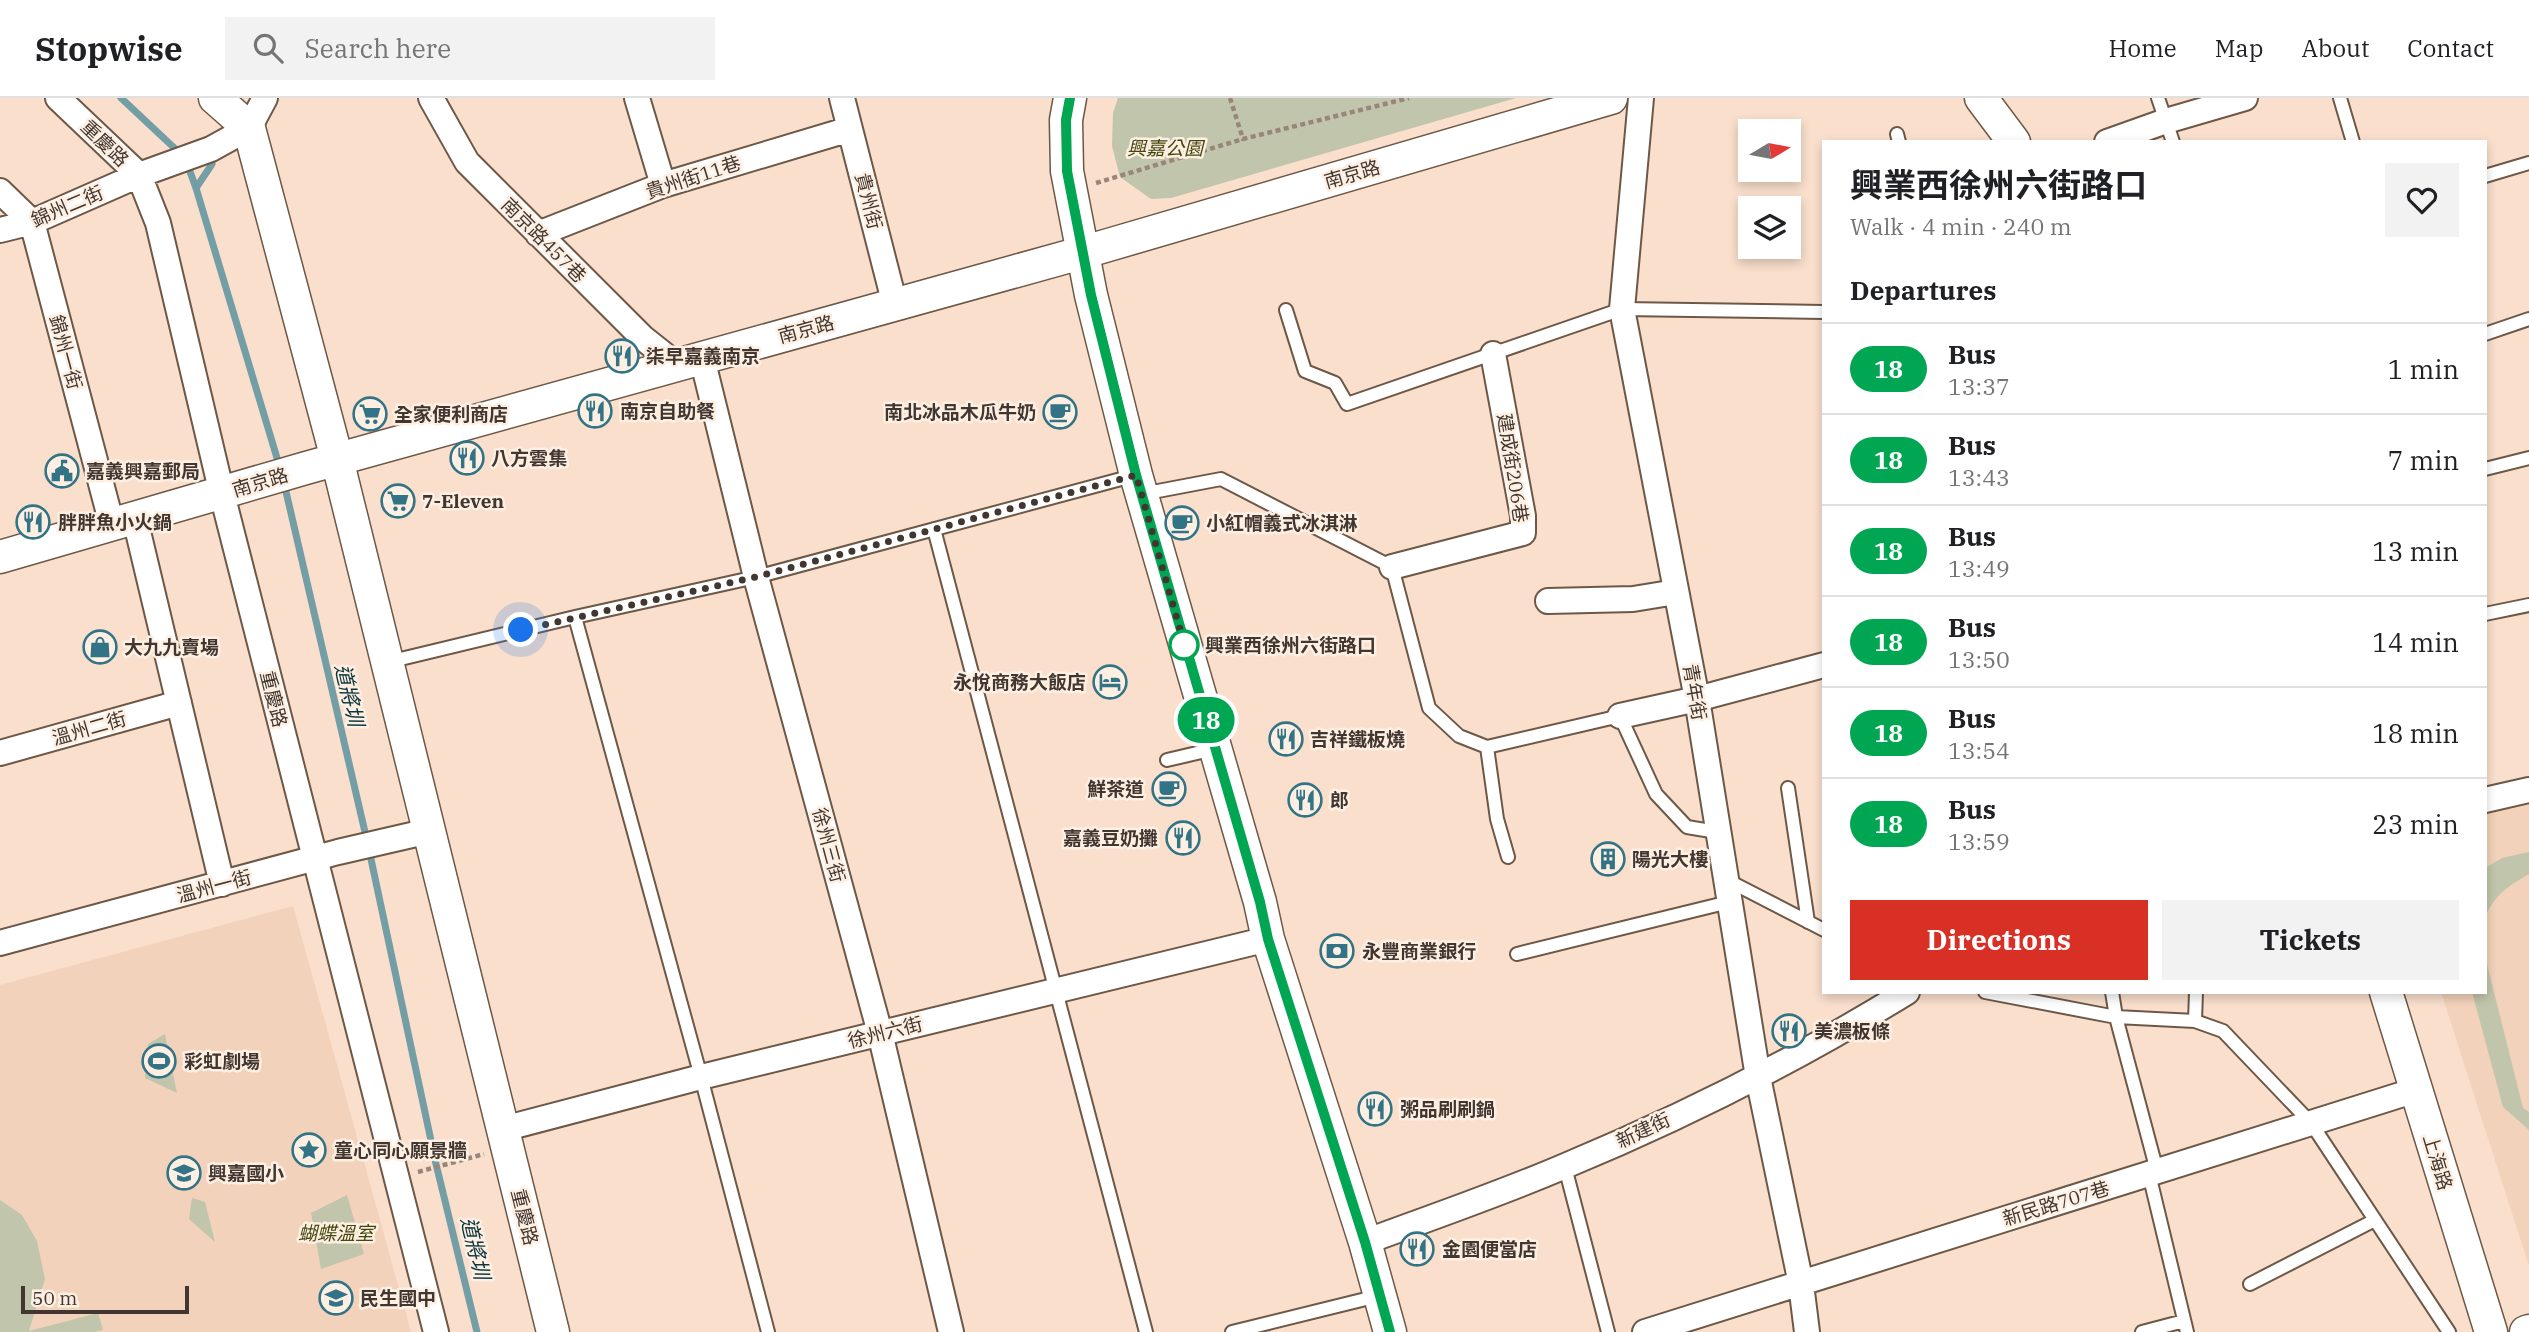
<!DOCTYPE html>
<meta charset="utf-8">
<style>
:root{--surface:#fff;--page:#f2f2f2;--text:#202124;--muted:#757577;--line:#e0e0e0;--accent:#d93025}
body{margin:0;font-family:"IBM Plex Serif","Noto Sans TC",serif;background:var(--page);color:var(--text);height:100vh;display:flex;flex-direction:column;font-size:26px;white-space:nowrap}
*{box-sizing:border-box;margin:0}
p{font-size:23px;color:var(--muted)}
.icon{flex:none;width:38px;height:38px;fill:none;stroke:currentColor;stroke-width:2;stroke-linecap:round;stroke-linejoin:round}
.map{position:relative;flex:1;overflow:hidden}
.side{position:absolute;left:1822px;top:42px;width:665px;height:854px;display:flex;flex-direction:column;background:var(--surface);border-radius:0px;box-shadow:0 4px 10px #0003}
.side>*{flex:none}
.badge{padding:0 14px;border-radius:23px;font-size:24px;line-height:46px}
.needle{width:46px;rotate:80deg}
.tools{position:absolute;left:1738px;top:21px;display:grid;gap:14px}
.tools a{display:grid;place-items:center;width:63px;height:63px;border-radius:0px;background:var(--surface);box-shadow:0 4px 10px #0003;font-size:35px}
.scale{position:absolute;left:21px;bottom:18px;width:168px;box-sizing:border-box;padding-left:7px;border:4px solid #413730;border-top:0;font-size:19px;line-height:24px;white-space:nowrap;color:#413730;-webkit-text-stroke:5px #feefe3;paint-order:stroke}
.you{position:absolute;width:35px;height:35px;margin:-18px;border:5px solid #fff;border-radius:50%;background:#1a73e8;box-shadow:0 0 0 10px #1a73e833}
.map>.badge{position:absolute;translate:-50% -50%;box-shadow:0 0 0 4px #fff}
h2{padding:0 28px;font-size:26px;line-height:63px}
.round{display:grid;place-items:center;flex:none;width:74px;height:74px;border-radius:0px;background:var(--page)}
.overview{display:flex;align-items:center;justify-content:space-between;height:119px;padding:0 28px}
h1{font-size:33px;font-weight:700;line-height:52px}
.action{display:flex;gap:14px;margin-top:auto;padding:14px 28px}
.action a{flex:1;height:80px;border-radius:0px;background:var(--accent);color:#fff;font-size:28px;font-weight:700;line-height:80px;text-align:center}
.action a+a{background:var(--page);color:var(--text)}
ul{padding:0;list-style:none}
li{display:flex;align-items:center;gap:21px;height:91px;padding:0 28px;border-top:2px solid var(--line)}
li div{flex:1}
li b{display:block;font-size:26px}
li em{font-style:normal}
li .badge{min-width:77px;font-weight:700;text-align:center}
header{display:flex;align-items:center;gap:42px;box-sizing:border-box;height:98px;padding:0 35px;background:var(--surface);border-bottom:2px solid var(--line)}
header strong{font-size:33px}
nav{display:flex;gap:38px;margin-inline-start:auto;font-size:24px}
.search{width:490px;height:63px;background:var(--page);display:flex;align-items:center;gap:18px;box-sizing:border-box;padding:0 24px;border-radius:0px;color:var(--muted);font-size:26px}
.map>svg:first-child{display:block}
.built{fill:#f2d2ba}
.green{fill:#c1c5ab}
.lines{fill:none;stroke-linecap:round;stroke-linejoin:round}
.stream{stroke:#739ea6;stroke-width:7}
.service-casing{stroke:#6d5847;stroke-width:16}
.minor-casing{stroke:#6d5847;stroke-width:28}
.tertiary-casing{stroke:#6d5847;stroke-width:35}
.path{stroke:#978679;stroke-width:4.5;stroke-dasharray:5 3.5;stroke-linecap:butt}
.service{stroke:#fff;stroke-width:12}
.minor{stroke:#fff;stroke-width:24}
.tertiary{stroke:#fff;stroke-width:32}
.line-casing{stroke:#fff;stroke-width:16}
.line{stroke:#00a651;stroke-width:10}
.walk{stroke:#413730;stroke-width:7;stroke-dasharray:0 12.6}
.stop-dot{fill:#fff;stroke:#00a651;stroke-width:3.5}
.labels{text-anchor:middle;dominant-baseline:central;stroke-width:5;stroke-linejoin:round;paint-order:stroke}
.street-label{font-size:19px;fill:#413730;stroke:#feefe3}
.park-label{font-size:19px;font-style:italic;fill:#43470d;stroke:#feefe3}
.poi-label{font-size:19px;font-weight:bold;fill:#413730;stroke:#feefe3;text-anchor:start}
.stop-label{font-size:19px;font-weight:bold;fill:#413730;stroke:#feefe3;text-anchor:start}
.water-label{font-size:21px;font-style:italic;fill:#0b363d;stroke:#feefe3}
</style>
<header>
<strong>Stopwise</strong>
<div class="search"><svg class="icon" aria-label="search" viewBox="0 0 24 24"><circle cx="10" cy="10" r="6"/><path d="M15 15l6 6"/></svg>Search here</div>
<nav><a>Home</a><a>Map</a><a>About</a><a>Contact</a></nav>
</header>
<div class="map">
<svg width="2529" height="1234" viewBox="0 0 2529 1234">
<rect width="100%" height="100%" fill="#f9dfcc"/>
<!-- built -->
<path class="built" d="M2529 705V1168L2441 894H2485V714Z
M293 808 411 1234H0V887Z"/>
<!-- green -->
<path class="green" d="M1118 0H1516L1171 100 1151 101 1120 79 1112 48 1113 15Z
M2529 754V776C2507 789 2497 795 2485 818V770L2502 760Z
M2485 858 2523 1010 2529 1014V1032L2503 1009 2472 894H2485Z
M165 936 177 995 145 980 148 946Z
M347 1097 364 1156 321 1171 311 1115Z
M192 1100 205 1104 215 1144 189 1121Z
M0 1102 22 1117 37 1143 45 1181 29 1233 98 1215 103 1232 95 1234H0Z"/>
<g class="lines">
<!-- stream -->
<path class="stream" d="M121 0 185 60 196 90 280 370
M196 90 212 66
M284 385 368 747 436 1066 477 1234"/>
<defs>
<path id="service" d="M2158 0 2173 44
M2340 0 2353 44
M1897 36 1899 44
M2485 78 2529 65
M1286 212 1305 273 1335 285 1347 306 1622 211 1824 214
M2485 236 2529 221
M2485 371 2529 360
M1142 396 1221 381 1392 469 1429 610 1459 638 1487 649 1620 618 1656 696 1687 729 1717 734
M934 431 1146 1234
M2485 516 2529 507
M575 519 701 979 768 1234
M388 564 575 519 756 479 1136 377
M1487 649 1497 721 1508 759
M1167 662 1214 651
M1788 690 1808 824
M1725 781 1824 832
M1517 856 1729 804
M1985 894 2116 919 2195 923 2223 933 2311 1025 2449 1234
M2112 894 2116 919 2157 1073
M2195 923 2196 894
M1565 1069 1608 1234
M2149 1076 2187 1234
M2250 1186 2375 1122
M1232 1234 1378 1198
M2142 1234 2184 1223"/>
<path id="minor" d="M58 0 139 77 158 125 222 396 436 1234
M431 0 467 64 643 240 677 267
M637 0 663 87
M842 0 895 207
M1641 0 1622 211 1697 601 1758 979 1801 1186 1807 1234
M2107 44 2166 23 2245 0
M0 93 32 124 112 427
M0 132 32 124 139 77 211 51 249 30 265 0
M538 136 663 87 850 31
M702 260 756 479 880 935 951 1234
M135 421 222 786
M1392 469 1523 435V418L1493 256
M1548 503 1633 501 1676 494
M1620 618 1697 601 1824 567
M0 655 179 605
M2485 702 2529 692
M0 845 338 754 429 733
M503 1031 701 979 1268 841
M1365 1144C1432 1119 1500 1096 1565 1068 1683 1019 1798 961 1907 894
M1645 1234 2416 992"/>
<path id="tertiary" d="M215 0 249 30 337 361 553 1234
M1070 0 1066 22 1067 73 1091 197 1136 377 1260 804 1268 841 1365 1144 1390 1234
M1981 0 2014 44
M0 459 306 370 1081 155 1611 0
M2386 894 2491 1234
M2526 1234 2529 1233"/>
</defs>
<!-- service casing -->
<use href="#service" class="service-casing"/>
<!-- minor casing -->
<use href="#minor" class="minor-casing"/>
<!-- tertiary casing -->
<use href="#tertiary" class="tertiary-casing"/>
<!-- path -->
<path class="path" d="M1230 0 1243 41 1409 0
M1096 85 1243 41
M418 1074 484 1056"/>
<!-- service -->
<use href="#service" class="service"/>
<!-- minor -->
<use href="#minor" class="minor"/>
<!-- tertiary -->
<use href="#tertiary" class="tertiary"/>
</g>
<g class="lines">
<defs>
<path id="line" d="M1070 0 1066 22 1067 73 1091 197 1136 377 1260 804 1268 841 1365 1144 1390 1234"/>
</defs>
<!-- line casing -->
<use href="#line" class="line-casing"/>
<!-- line -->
<use href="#line" class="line"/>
<!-- walk -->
<path class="walk" d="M521 532 756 479 1136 377 1185 549 1184 547"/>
</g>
<!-- icons -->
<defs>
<symbol id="restaurant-ring" viewBox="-11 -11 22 22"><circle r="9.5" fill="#feefe3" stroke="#327386" stroke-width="1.5"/><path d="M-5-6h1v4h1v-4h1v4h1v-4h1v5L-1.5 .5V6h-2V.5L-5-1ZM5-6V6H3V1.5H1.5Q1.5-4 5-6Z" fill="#327386"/></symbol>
<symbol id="cafe-ring" viewBox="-11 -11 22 22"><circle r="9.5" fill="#feefe3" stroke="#327386" stroke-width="1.5"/><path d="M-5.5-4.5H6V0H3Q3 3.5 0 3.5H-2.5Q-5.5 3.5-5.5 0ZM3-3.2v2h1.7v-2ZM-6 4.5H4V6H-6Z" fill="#327386"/></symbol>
<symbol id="supermarket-ring" viewBox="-11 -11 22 22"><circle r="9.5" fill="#feefe3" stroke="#327386" stroke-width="1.5"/><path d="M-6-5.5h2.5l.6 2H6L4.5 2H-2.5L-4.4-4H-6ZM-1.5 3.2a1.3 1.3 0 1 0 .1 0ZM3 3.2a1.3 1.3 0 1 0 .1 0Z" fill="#327386"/></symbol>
<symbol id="civic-ring" viewBox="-11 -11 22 22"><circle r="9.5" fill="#feefe3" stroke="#327386" stroke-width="1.5"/><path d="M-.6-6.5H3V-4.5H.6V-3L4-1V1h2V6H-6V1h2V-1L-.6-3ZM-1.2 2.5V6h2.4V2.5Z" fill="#327386"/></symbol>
<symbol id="shop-ring" viewBox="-11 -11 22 22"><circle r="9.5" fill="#feefe3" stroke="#327386" stroke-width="1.5"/><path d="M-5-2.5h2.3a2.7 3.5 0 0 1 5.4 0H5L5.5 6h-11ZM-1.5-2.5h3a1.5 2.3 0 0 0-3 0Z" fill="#327386"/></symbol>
<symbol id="hotel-ring" viewBox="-11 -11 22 22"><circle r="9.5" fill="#feefe3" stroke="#327386" stroke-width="1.5"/><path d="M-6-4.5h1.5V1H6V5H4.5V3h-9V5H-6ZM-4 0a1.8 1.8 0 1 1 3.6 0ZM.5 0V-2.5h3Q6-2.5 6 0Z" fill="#327386"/></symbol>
<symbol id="building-ring" viewBox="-11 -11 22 22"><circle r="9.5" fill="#feefe3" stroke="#327386" stroke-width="1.5"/><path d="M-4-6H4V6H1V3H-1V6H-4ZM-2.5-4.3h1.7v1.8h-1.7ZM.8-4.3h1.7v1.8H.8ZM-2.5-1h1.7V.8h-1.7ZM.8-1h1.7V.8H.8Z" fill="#327386"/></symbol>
<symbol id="bank-ring" viewBox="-11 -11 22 22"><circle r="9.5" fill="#feefe3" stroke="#327386" stroke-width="1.5"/><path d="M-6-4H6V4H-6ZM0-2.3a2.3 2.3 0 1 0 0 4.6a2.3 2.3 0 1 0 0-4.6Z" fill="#327386"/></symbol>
<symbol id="stadium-ring" viewBox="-11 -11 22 22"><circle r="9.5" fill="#feefe3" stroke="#327386" stroke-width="1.5"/><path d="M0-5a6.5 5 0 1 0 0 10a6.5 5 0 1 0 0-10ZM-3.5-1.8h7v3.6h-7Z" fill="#327386"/></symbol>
<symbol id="sight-ring" viewBox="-11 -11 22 22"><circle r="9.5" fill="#feefe3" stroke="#327386" stroke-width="1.5"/><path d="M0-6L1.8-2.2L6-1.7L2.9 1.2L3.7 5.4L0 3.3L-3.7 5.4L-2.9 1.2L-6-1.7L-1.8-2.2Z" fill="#327386"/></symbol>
<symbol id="school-ring" viewBox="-11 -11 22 22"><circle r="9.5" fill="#feefe3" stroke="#327386" stroke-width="1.5"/><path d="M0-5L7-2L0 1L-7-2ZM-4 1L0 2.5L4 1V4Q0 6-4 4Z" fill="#327386"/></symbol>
</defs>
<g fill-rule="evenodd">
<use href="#restaurant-ring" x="603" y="239" width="38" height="38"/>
<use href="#restaurant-ring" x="576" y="294" width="38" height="38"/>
<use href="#cafe-ring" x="1041" y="295" width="38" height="38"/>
<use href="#supermarket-ring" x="351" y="297" width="38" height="38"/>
<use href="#restaurant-ring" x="448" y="341" width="38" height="38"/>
<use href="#civic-ring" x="43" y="354" width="38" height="38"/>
<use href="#supermarket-ring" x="379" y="384" width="38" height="38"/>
<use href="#restaurant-ring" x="14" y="405" width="38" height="38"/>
<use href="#cafe-ring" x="1163" y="406" width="38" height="38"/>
<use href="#shop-ring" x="81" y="530" width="38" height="38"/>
<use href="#hotel-ring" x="1091" y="565" width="38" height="38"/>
<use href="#restaurant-ring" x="1267" y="622" width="38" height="38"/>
<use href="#cafe-ring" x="1150" y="672" width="38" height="38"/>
<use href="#restaurant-ring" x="1286" y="683" width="38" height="38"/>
<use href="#restaurant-ring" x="1164" y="721" width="38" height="38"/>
<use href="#building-ring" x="1589" y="742" width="38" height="38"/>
<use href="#bank-ring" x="1318" y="834" width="38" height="38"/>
<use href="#restaurant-ring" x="1770" y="914" width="38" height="38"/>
<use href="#stadium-ring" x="140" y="944" width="38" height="38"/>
<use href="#restaurant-ring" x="1356" y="992" width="38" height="38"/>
<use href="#sight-ring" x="290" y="1033" width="38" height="38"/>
<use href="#school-ring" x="165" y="1056" width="38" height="38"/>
<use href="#restaurant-ring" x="1398" y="1132" width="38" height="38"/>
<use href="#school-ring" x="317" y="1181" width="38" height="38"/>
</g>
<!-- markers -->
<circle class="stop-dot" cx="1184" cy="547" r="14"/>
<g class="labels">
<!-- street labels -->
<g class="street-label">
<text transform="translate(105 45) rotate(44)">重慶路</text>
<text transform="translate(1352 76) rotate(-16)">南京路</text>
<text transform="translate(693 79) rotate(-18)">貴州街11巷</text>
<text transform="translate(869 103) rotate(76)">貴州街</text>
<text transform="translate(67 108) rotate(-23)">錦州二街</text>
<text transform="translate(544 142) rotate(45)">南京路457巷</text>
<text transform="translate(806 231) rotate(-15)">南京路</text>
<text transform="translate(66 254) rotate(75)">錦州一街</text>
<text transform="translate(1513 370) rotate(81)">建成街206巷</text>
<text transform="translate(260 384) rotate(-17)">南京路</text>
<text transform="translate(1695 594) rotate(80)">青年街</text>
<text transform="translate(274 601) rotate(76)">重慶路</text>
<text transform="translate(89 630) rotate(-16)">溫州二街</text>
<text transform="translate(829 747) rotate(75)">徐州三街</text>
<text transform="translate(214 788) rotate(-15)">溫州一街</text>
<text transform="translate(885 934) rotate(-14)">徐州六街</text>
<text transform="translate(1643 1032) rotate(-25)">新建街</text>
<text transform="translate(2438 1064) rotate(73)">上海路</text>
<text transform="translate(2056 1105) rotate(-17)">新民路707巷</text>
<text transform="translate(525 1119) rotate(76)">重慶路</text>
</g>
<!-- park labels -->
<g class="park-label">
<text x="1165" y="50">興嘉公園</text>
<text x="336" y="1135">蝴蝶溫室</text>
</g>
<!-- poi labels -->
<g class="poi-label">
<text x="646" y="258">柒早嘉義南京</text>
<text x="620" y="313">南京自助餐</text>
<text x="1036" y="314" text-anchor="end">南北冰品木瓜牛奶</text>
<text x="394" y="316">全家便利商店</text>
<text x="491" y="360">八方雲集</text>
<text x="86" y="373">嘉義興嘉郵局</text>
<text x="422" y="403">7-Eleven</text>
<text x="58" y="424">胖胖魚小火鍋</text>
<text x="1206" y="425">小紅帽義式冰淇淋</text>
<text x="124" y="549">大九九賣場</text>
<text x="1086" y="584" text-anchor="end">永悅商務大飯店</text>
<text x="1310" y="641">吉祥鐵板燒</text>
<text x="1144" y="691" text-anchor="end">鮮茶道</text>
<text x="1330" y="702">郎</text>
<text x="1158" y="740" text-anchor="end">嘉義豆奶攤</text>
<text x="1632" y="761">陽光大樓</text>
<text x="1362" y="853">永豐商業銀行</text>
<text x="1814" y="933">美濃板條</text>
<text x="184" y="963">彩虹劇場</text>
<text x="1400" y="1011">粥品刷刷鍋</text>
<text x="334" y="1052">童心同心願景牆</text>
<text x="208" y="1075">興嘉國小</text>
<text x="1442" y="1151">金園便當店</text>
<text x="360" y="1200">民生國中</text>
</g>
<!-- stop labels -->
<g class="stop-label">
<text x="1205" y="547">興業西徐州六街路口</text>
</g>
<!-- water labels -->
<g class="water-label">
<text transform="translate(350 597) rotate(77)">道將圳</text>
<text transform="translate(476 1150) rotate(77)">道將圳</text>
</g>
</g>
</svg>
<div class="tools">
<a><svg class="needle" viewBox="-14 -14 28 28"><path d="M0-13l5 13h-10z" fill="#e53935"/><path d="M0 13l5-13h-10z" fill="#757577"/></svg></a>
<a><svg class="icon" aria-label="layers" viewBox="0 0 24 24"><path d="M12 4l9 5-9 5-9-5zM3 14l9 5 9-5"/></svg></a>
</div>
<div class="scale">50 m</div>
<div class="you" style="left:521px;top:532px"></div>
<b class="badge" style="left:1206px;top:622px;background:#00a651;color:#fff">18</b>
<section class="side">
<div class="overview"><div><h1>興業西徐州六街路口</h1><p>Walk · 4 min · 240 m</p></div><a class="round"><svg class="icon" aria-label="heart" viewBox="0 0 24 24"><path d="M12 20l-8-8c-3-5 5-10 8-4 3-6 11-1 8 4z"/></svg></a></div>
<h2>Departures</h2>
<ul>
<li><span class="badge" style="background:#00a651;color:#fff">18</span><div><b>Bus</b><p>13:37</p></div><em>1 min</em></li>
<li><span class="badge" style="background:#00a651;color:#fff">18</span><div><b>Bus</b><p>13:43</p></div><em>7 min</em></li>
<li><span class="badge" style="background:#00a651;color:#fff">18</span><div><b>Bus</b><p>13:49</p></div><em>13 min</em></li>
<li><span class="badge" style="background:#00a651;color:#fff">18</span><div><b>Bus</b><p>13:50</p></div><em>14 min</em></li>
<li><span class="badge" style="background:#00a651;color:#fff">18</span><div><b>Bus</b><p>13:54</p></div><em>18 min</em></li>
<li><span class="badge" style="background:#00a651;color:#fff">18</span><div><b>Bus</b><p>13:59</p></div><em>23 min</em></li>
</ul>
<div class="action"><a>Directions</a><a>Tickets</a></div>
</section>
</div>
